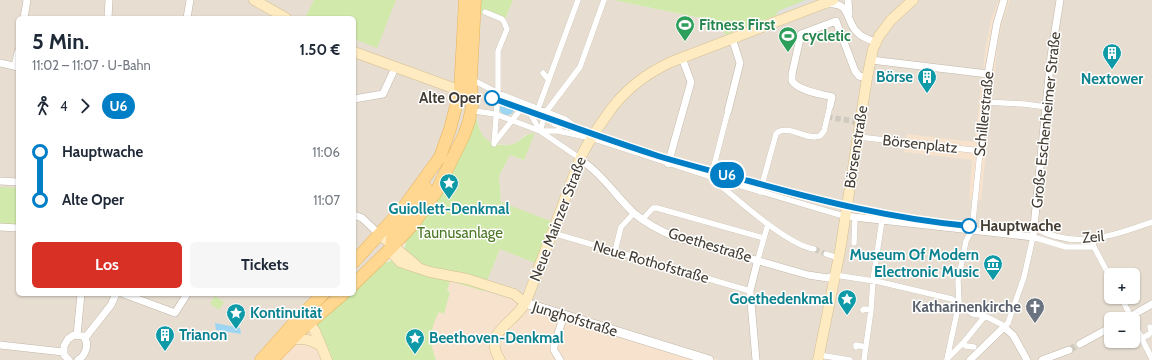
<!DOCTYPE html>
<html lang="de">
<meta charset="utf-8">
<style>
:root{--surface:#fff;--page:#f6f6f7;--text:#1f2937;--muted:#747a83;--accent:#d93025}
body{margin:0;font-family:Cabin,sans-serif;background:var(--page);color:var(--text);height:100vh;display:flex;flex-direction:column;font-size:15px;white-space:nowrap}
*{box-sizing:border-box;margin:0}
p{font-size:13px;color:var(--muted)}
.icon{flex:none;width:22px;height:22px;fill:none;stroke:currentColor;stroke-width:2;stroke-linecap:round;stroke-linejoin:round}
.map{position:relative;flex:1;overflow:hidden}
.details{position:absolute;left:16px;top:16px;width:340px;height:280px;display:flex;flex-direction:column;background:var(--surface);border-radius:6px;box-shadow:0 1px 3px #0004}
.details>*{flex:none}
.badge{padding:0 8px;border-radius:13px;font-size:14px;line-height:26px}
.fabs{position:absolute;left:1104px;top:268px;display:grid;gap:8px}
.fabs a{display:grid;place-items:center;width:36px;height:36px;border-radius:6px;background:var(--surface);box-shadow:0 1px 3px #0004;font-size:20px}
.map>.badge{position:absolute;translate:-50% -50%;box-shadow:0 0 0 2px #fff}
.legs{display:flex;align-items:center;gap:6px;height:44px;padding:0 16px;font-size:13px}
.legs p{margin-inline-start:auto}
.headline{display:flex;align-items:center;justify-content:space-between;height:68px;padding:0 16px}
h1{font-size:22px;font-weight:700;line-height:30px}
.button{display:flex;gap:8px;margin-top:auto;padding:8px 16px}
.button a{flex:1;height:46px;border-radius:6px;background:var(--accent);color:#fff;font-size:16px;font-weight:700;line-height:46px;text-align:center}
.button a+a{background:var(--page);color:var(--text)}
ul{padding:0 16px;list-style:none}
li{display:flex;align-items:center;gap:14px;height:48px;font-size:15px}
li i{display:grid;place-items:center;width:6px;height:100%;margin:0 5px;background:currentColor}
li i::after{content:'';width:10px;height:10px;margin:-5px;border:3px solid;border-radius:50%;background:var(--surface)}
li p{margin-inline-start:auto}
li:first-child i{background:linear-gradient(#0000 50%,currentColor 0)}
li:last-child i{background:linear-gradient(currentColor 50%,#0000 0)}
.map>svg:first-child{display:block}
.residential{fill:#e7ded1;fill-rule:evenodd}
.commercial{fill:#f6e2cd}
.green{fill:#d1e9aa}
.parking{fill:#e3e0dc}
.water{fill:#9dd6f2}
.lines{fill:none;stroke-linecap:round;stroke-linejoin:round}
.pedestrian-tunnel{stroke:#cfcac0;stroke-width:5.5;stroke-dasharray:5.5 3;stroke-linecap:butt}
.minor-tunnel{stroke:#cfcac0;stroke-width:7;stroke-dasharray:7 3.5;stroke-linecap:butt}
.pedestrian-casing{stroke:#c1b7a9;stroke-width:6}
.minor-casing{stroke:#c1b7a9;stroke-width:8}
.tertiary-casing{stroke:#c1b7a9;stroke-width:10}
.secondary-casing{stroke:#d4be91;stroke-width:11}
.primary-casing{stroke:#e7b35d;stroke-width:13}
.pedestrian{stroke:#fff;stroke-width:5.5}
.minor{stroke:#fff;stroke-width:7}
.tertiary{stroke:#fff;stroke-width:9}
.secondary{stroke:#ffebc1;stroke-width:10}
.primary{stroke:#ffd790;stroke-width:12}
.line-1-casing{stroke:#fff;stroke-width:9}
.line-1{stroke:#007ec6;stroke-width:6}
.stop-1-dot{fill:#fff;stroke:#007ec6;stroke-width:2}
.labels{text-anchor:middle;dominant-baseline:central;stroke-width:3;stroke-linejoin:round;paint-order:stroke}
.leisure-label{font-size:15px;font-weight:bold;fill:#27864d;stroke:#fff;text-anchor:start}
.culture-label{font-size:15px;font-weight:bold;fill:#0d838f;stroke:#fff;text-anchor:end}
.stop-label{font-size:15px;font-weight:bold;fill:#443d33;stroke:#fff;text-anchor:end}
.street-label{font-size:15px;fill:#443d33;stroke:#fff}
.park-label{font-size:15px;fill:#4b7825;stroke:#fff}
.worship-label{font-size:15px;font-weight:bold;fill:#5b616d;stroke:#fff;text-anchor:end}
</style>
<div class="map">
<svg width="1152" height="360" viewBox="0 0 1152 360">
<rect width="100%" height="100%" fill="#f2ede3"/>
<!-- residential -->
<path class="residential" d="M0 0H480L504 22 513 0H613L720 22 725 35 817 0H1152V360H719L483 291 500 249 501 201 499 176 510 155 524 160 526 134 519 141 511 145H503L489 142 484 137 480 131 475 111 436 192 354 284V18H18V294H342L272 360H0ZM1111 275H1133V297H1111ZM1111 319H1133V341H1111Z"/>
<!-- commercial -->
<path class="commercial" d="M999 0H1010L1002 22 997 51 981 200 969 199 972 160 904 152 907 134 975 142 985 51 991 20Z
M450 281 483 291 719 360H436L431 346V332L434 321 439 311 443 314 450 292 447 291Z
M309 323 323 360H272Z"/>
<!-- green -->
<path class="green" d="M314 0H396L377 48 354 39V18H305Z
M480 0H513L504 22 479 13Z
M613 0H817L725 35 720 22Z
M475 111C479 128 480 142 501 145 507 146 513 145 519 141 526 136 525 134 535 133L524 160 510 155 499 176 501 202 553 222 538 264 500 249 483 291 450 281 447 291 450 292 444 314 439 312C430 329 429 342 436 360H331L316 323 344 294H354V284L370 268 402 257 410 227Z
M0 187 18 188V226L0 224Z
M215 296 224 302 219 310 210 304Z"/>
<!-- parking -->
<path class="parking" d="M806 0H817L776 16 778 11Z"/>
<!-- water -->
<path class="water" d="M499 107a8 8 0 1 1 16 0a8 8 0 1 1-16 0Z
M215 323 240 328 241 334 216 330Z"/>
<g class="lines">
<!-- pedestrian-tunnel -->
<path class="pedestrian-tunnel" d="M827 117 853 121 860 128
M814 249 826 254"/>
<!-- minor-tunnel -->
<path class="minor-tunnel" d="M1069 350 1080 344"/>
<defs>
<path id="pedestrian" d="M485 12 502 19 504 22 507 29 498 51V93L494 144
M543 73 548 79
M477 82 498 93 565 119 589 137
M986 102 1023 104
M525 104 540 131
M1024 104 1046 107
M538 109 578 0
M475 111 495 114 540 131 578 157
M554 124 560 126
M540 131H558L591 138 711 177 847 217
M540 131 546 112 580 67 604 0
M558 131 563 119
M859 137 981 151
M494 143 525 104
M711 177 728 111
M714 180C736 198 788 246 814 249
M760 192 776 134 778 132C791 125 807 141 820 136L824 131 830 106
M642 220 653 208H657L764 238
M1035 228C1075 250 1112 236 1152 222
M553 233 750 291
M1092 239 1094 247 1111 279
M854 243 855 218
M615 251 621 227 634 213
M826 254 838 258
M758 259 768 224
M835 275 880 282 952 299 973 314 985 316 1001 324 1004 327 1008 323 1024 277 1033 237 1066 247H1094
M1121 297 1132 319
M863 310 864 309 871 310
M1133 321 1152 359
M1142 338 1148 335 1151 332 1150 327
M963 343 966 346 974 347
M856 347V345L865 347
M819 355 850 360
M947 359 959 303 958 281 966 241 972 230 988 74
M947 359 963 343 985 316
M864 360 871 310 873 280 882 220"/>
<path id="minor" d="M848 0 849 14
M826 4C851 2 845 18 856 31 861 37 869 40 876 42
M24 18 27 0
M108 18 109 0
M187 18 190 0
M871 60 988 74 997 23 1004 0
M0 63 18 67
M15 66 18 52
M354 99 383 94 395 68
M830 106 832 97C821 94 799 91 792 81V74L801 34 836 21 855 71 859 76 867 78
M728 111 740 63 732 38
M585 163C605 177 617 198 635 214 647 224 661 231 675 237L808 275 828 278 835 275
M668 164 691 82 682 58
M0 181 18 182
M354 215 362 218 379 234
M845 216 1033 237 1051 56 1060 0
M0 227 18 228
M124 294 175 313 187 294
M1126 319 1152 304
M77 335 81 294
M85 338 111 305 116 294
M1080 344 1111 327
M0 345 63 352
M69 360 64 355V346L68 339 74 335 83 336C90 343 86 355 78 360
M560 360 554 350V346L564 315
M756 360 750 291 758 259
M970 360 1004 327 1013 335 1027 360
M1042 360 1069 350"/>
<path id="tertiary" d="M525 303 709 360"/>
<path id="secondary" d="M254 0 286 18
M354 52 467 93
M379 234 417 266
M391 248 393 254 400 262 430 272 467 279 514 294 525 303
M309 323 315 331 327 360
M290 340C303 338 310 339 321 346
M500 360C482 331 513 325 525 303 531 291 535 277 540 264 549 241 558 219 566 196 571 184 575 171 580 159 587 143 597 129 607 115 623 91 645 74 671 62L833 0
M818 360 840 251 867 78 873 49 879 36 891 20 913 0"/>
<path id="primary" d="M391 248 393 232 417 203 426 188
M354 262 403 208 440 157 450 129 460 91 465 0
M354 284 393 246 414 223 436 192 464 135 469 121 472 106 471 79 475 0
M261 360 293 324 323 294
M272 360 300 331 343 294"/>
</defs>
<!-- pedestrian casing -->
<use href="#pedestrian" class="pedestrian-casing"/>
<!-- minor casing -->
<use href="#minor" class="minor-casing"/>
<!-- tertiary casing -->
<use href="#tertiary" class="tertiary-casing"/>
<!-- secondary casing -->
<use href="#secondary" class="secondary-casing"/>
<!-- primary casing -->
<use href="#primary" class="primary-casing"/>
<!-- pedestrian -->
<use href="#pedestrian" class="pedestrian"/>
<!-- minor -->
<use href="#minor" class="minor"/>
<!-- tertiary -->
<use href="#tertiary" class="tertiary"/>
<!-- secondary -->
<use href="#secondary" class="secondary"/>
<!-- primary -->
<use href="#primary" class="primary"/>
</g>
<g class="lines">
<defs>
<path id="line-1" d="M492 98C547 118 602 138 658 156 688 165 719 173 749 181 821 201 894 219 969 226"/>
</defs>
<!-- line-1 casing -->
<use href="#line-1" class="line-1-casing"/>
<!-- line-1 -->
<use href="#line-1" class="line-1"/>
</g>
<!-- icons -->
<defs>
<symbol id="stadium-pin" viewBox="-11 -11 22 30"><path d="M0 17L-7.5 6A9.5 9.5 0 1 1 7.5 6Z" fill="#2e9e5b" stroke="#fff"/><path d="M0-5a6.5 5 0 1 0 0 10a6.5 5 0 1 0 0-10ZM-3.5-1.8h7v3.6h-7Z" fill="#fff"/></symbol>
<symbol id="building-pin" viewBox="-11 -11 22 30"><path d="M0 17L-7.5 6A9.5 9.5 0 1 1 7.5 6Z" fill="#0f9aa8" stroke="#fff"/><path d="M-4-6H4V6H1V3H-1V6H-4ZM-2.5-4.3h1.7v1.8h-1.7ZM.8-4.3h1.7v1.8H.8ZM-2.5-1h1.7V.8h-1.7ZM.8-1h1.7V.8H.8Z" fill="#fff"/></symbol>
<symbol id="sight-pin" viewBox="-11 -11 22 30"><path d="M0 17L-7.5 6A9.5 9.5 0 1 1 7.5 6Z" fill="#0f9aa8" stroke="#fff"/><path d="M0-6L1.8-2.2L6-1.7L2.9 1.2L3.7 5.4L0 3.3L-3.7 5.4L-2.9 1.2L-6-1.7L-1.8-2.2Z" fill="#fff"/></symbol>
<symbol id="museum-pin" viewBox="-11 -11 22 30"><path d="M0 17L-7.5 6A9.5 9.5 0 1 1 7.5 6Z" fill="#0f9aa8" stroke="#fff"/><path d="M0-6L6-3V-2H-6V-3ZM-5-1h2V3h-2ZM-1-1h2V3h-2ZM3-1h2V3H3ZM-6 4H6V6H-6Z" fill="#fff"/></symbol>
<symbol id="church-pin" viewBox="-11 -11 22 30"><path d="M0 17L-7.5 6A9.5 9.5 0 1 1 7.5 6Z" fill="#6b7280" stroke="#fff"/><path d="M-1.2-6h2.4v3.5h3.3v2.4h-3.3V6h-2.4V-.1h-3.3v-2.4h3.3Z" fill="#fff"/></symbol>
</defs>
<g fill-rule="evenodd">
<use href="#stadium-pin" x="674" y="14" width="22" height="30"/>
<use href="#stadium-pin" x="777" y="25" width="22" height="30"/>
<use href="#building-pin" x="1101" y="42" width="22" height="30"/>
<use href="#building-pin" x="916" y="66" width="22" height="30"/>
<use href="#sight-pin" x="438" y="172" width="22" height="30"/>
<use href="#museum-pin" x="982" y="253" width="22" height="30"/>
<use href="#sight-pin" x="836" y="288" width="22" height="30"/>
<use href="#church-pin" x="1024" y="296" width="22" height="30"/>
<use href="#sight-pin" x="225" y="302" width="22" height="30"/>
<use href="#building-pin" x="154" y="324" width="22" height="30"/>
<use href="#sight-pin" x="404" y="327" width="22" height="30"/>
</g>
<!-- markers -->
<g class="stop-1-dot">
<circle cx="492" cy="98" r="7"/>
<circle cx="969" cy="226" r="7"/>
</g>
<g class="labels">
<!-- leisure labels -->
<g class="leisure-label">
<text x="699" y="25">Fitness First</text>
<text x="802" y="36">cycletic</text>
</g>
<!-- culture labels -->
<g class="culture-label">
<text x="913" y="77">Börse</text>
<text x="1112" y="79" text-anchor="middle">Nextower</text>
<text x="449" y="209" text-anchor="middle">Guiollett-Denkmal</text>
<text x="979" y="255">Museum Of Modern<tspan x="979" dy="17">Electronic Music</tspan></text>
<text x="833" y="299">Goethedenkmal</text>
<text x="250" y="313" text-anchor="start">Kontinuität</text>
<text x="179" y="335" text-anchor="start">Trianon</text>
<text x="429" y="338" text-anchor="start">Beethoven-Denkmal</text>
</g>
<!-- stop labels -->
<g class="stop-label">
<text x="481" y="98">Alte Oper</text>
<text x="980" y="226" text-anchor="start">Hauptwache</text>
</g>
<!-- street labels -->
<g class="street-label">
<text transform="translate(984 114) rotate(-84)">Schillerstraße</text>
<text transform="translate(1046 120) rotate(-84)">Große Eschenheimer Straße</text>
<text transform="translate(920 144) rotate(6)">Börsenplatz</text>
<text transform="translate(856 147) rotate(-81)">Börsenstraße</text>
<text transform="translate(558 219) rotate(-69)">Neue Mainzer Straße</text>
<text transform="translate(1093 237) rotate(-5)">Zeil</text>
<text transform="translate(710 245) rotate(17)">Goethestraße</text>
<text transform="translate(651 262) rotate(16)">Neue Rothofstraße</text>
<text transform="translate(575 319) rotate(17)">Junghofstraße</text>
</g>
<!-- park labels -->
<g class="park-label">
<text x="460" y="233">Taunusanlage</text>
</g>
<!-- worship labels -->
<g class="worship-label">
<text x="1021" y="307">Katharinenkirche</text>
</g>
</g>
</svg>
<div class="fabs">
<a>+</a>
<a>−</a>
</div>
<b class="badge" style="left:727px;top:175px;background:#007ec6;color:#fff">U6</b>
<section class="details">
<div class="headline"><div><h1>5 Min.</h1><p>11:02 – 11:07 · U-Bahn</p></div><b>1.50 €</b></div>
<div class="legs"><svg class="icon" aria-label="walk" viewBox="0 0 24 24"><circle cx="13" cy="4" r="2"/><path d="M13 8l-2 6 4 7M11 14l-3 7M7 12l3-4h3l4 4"/></svg>4<svg class="icon" aria-label="forward" viewBox="0 0 24 24"><path d="M9 5l7 7-7 7"/></svg><b class="badge" style="background:#007ec6;color:#fff">U6</b></div>
<ul>
<li><i style="color:#007ec6"></i><b>Hauptwache</b><p>11:06</p></li>
<li><i style="color:#007ec6"></i><b>Alte Oper</b><p>11:07</p></li>
</ul>
<div class="button"><a>Los</a><a>Tickets</a></div>
</section>
</div>
